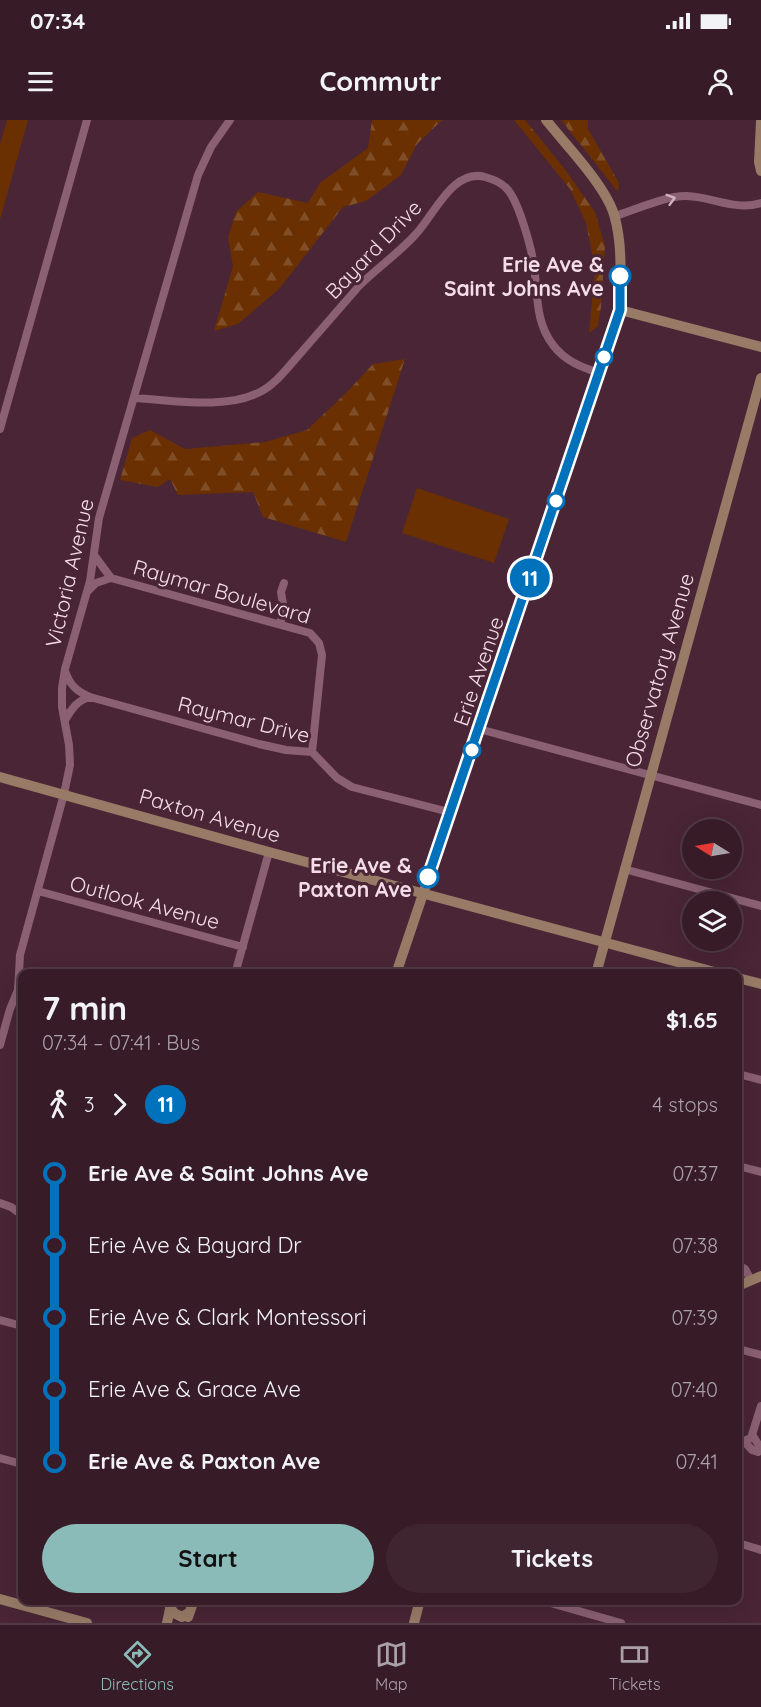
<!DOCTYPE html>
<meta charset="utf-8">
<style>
:root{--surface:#371c28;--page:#3e2530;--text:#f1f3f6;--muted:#aaa1a8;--line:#513a45;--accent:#8bbbb9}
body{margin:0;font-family:Quicksand,sans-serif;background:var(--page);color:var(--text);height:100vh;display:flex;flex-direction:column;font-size:22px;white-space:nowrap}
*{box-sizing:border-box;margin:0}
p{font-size:20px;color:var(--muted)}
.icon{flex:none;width:33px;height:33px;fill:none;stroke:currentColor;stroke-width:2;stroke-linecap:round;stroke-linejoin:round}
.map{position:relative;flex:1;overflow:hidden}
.side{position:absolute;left:18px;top:849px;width:724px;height:636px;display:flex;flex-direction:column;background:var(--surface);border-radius:12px;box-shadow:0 6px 24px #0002,0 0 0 2px var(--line)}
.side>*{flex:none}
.badge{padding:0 12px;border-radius:20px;font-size:21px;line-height:39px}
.needle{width:39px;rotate:281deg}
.buttons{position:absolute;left:682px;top:699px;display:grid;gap:12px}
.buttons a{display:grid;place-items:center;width:60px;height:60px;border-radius:50%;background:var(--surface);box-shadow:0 6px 24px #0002,0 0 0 2px var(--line);font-size:30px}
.map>.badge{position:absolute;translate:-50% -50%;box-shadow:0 0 0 3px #fff}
.legs{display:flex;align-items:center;gap:9px;height:66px;padding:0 24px;font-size:20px}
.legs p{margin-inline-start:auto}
.overview{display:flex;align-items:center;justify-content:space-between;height:102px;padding:0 24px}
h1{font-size:33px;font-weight:700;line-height:45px}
.action{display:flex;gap:12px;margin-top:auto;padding:12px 24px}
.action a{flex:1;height:69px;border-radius:36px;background:var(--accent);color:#111;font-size:24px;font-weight:700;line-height:69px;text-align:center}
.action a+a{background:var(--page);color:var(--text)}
ul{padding:0 24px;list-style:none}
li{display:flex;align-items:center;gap:21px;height:72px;font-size:22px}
li i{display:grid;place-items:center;width:9px;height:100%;margin:0 8px;background:currentColor}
li i::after{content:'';width:15px;height:15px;margin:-8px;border:4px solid;border-radius:50%;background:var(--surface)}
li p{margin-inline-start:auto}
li:first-child i{background:linear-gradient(#0000 50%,currentColor 0)}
li:last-child i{background:linear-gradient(currentColor 50%,#0000 0)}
.status{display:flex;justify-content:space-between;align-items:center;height:42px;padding:0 30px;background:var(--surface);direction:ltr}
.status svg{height:16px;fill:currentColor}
header{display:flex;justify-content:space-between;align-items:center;height:78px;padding:0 24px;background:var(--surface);font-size:27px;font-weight:700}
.tab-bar{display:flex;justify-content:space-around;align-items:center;height:84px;border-top:2px solid var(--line);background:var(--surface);font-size:16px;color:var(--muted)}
.tab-bar a{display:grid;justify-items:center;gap:3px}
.tab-bar .current{color:var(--accent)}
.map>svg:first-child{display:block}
.forest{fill:url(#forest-firs)}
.park{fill:#6a3001}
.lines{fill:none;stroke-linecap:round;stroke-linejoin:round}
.street{stroke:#8a6072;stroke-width:8}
.secondary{stroke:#977b67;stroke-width:10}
.oneway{stroke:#d0b1be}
.line-1-casing{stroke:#fff;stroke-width:14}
.line-1{stroke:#0072bc;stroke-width:9}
.stop-1-dot{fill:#fff;stroke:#0072bc;stroke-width:3}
.labels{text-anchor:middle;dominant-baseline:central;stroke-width:6;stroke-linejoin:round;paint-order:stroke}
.street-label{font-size:21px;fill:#f5dde7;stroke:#492535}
.stop-label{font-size:21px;font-weight:bold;fill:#f5dde7;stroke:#492535;text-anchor:end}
</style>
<div class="status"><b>07:34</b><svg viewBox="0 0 49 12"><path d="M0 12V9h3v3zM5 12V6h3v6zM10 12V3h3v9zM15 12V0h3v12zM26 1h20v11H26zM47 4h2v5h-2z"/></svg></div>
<header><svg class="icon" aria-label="menu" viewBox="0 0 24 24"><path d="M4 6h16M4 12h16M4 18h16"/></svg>Commutr<svg class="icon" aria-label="person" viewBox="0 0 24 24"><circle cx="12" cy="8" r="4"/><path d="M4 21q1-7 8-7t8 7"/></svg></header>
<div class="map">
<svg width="761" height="1503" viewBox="0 0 761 1503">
<defs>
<pattern id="forest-firs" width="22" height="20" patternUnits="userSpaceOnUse" patternTransform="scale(1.5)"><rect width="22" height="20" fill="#6a3001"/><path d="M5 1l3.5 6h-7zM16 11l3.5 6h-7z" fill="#804e26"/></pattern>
</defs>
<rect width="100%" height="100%" fill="#492535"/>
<!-- forest -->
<path class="forest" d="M372 0H444L440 2 417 24 401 55 366 81 343 87 279 169 238 204 214 211 233 146 228 117 236 92 258 72 308 83 320 63 368 28Z
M514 0H525L564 48 595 92 605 126 601 187 598 206 589 213 595 148 586 103 570 69Z
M561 0H588V9L619 63 618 72Z
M405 239 346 422 263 397 253 372 178 375 170 359 158 367 120 360 132 318 150 310 185 329 265 322 307 310 346 273 373 244Z"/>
<!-- park -->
<path class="park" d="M7 0H28L0 100V24Z
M417 368 509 399 494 443 402 413Z"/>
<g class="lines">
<!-- street -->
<path class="street" d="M615 96C634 90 668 75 687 76 713 77 735 91 761 83
M134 278C173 280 225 290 260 272 276 264 287 248 299 235 319 212 339 189 359 166 377 148 399 133 416 114 434 95 453 48 485 57 492 59 500 62 505 67 518 77 532 130 534 147 538 174 535 202 553 225 565 241 581 247 599 253
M0 309 87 0
M94 435 111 458
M87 472 96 463 111 458 310 513 319 523 322 535 312 632
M280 504 284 490 281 472 284 463
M65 551C70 565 76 571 90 577L259 624 286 630 312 632 337 658 352 667 449 692
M65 600C72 589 76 581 90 577
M479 609 761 685
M624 749 761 786
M38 771 243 827
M235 854 269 732
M0 925 10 889 18 870 20 835 64 674 70 645 69 625 62 587V568L65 549 90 461 99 398 198 55 211 27 230 0
M738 954 761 960
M738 1046 761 1052
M0 1083 11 1087 22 1095
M738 1145 745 1149 751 1160
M0 1200 22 1206
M738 1229 761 1235
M738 1319 744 1321 751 1318 761 1286
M744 1321 752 1330 758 1332V1324L753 1316
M0 1338 22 1344
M738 1423 761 1430
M540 1480 621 1503"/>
<!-- secondary -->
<path class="secondary" d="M761 2 759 42 761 51
M620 190 761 227
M0 657 269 732 722 854
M396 854 620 190C620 160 623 128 615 98 608 68 566 25 546 0
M596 854 761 258
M738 858 761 864
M738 1166 761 1156
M0 1479 87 1503
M170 1487 174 1493 182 1497 190 1492
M188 1497 194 1480
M167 1503 171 1484
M414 1503 420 1480"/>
</g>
<!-- one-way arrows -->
<defs><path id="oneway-chevron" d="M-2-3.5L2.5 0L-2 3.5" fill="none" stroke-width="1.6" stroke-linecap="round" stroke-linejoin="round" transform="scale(1.5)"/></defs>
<use class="oneway" href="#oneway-chevron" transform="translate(671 79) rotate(-16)"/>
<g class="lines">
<defs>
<path id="line-1" d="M428 757 620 190V156"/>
</defs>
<!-- line-1 casing -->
<use href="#line-1" class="line-1-casing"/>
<!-- line-1 -->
<use href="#line-1" class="line-1"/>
</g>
<!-- markers -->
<g class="stop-1-dot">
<circle cx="620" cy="156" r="10"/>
<circle cx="604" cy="237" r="8"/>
<circle cx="556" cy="381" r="8"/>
<circle cx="472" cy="630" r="8"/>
<circle cx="428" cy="757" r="10"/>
</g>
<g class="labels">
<!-- street labels -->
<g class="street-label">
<text transform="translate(373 129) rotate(-46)">Bayard Drive</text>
<text transform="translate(69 453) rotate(-77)">Victoria Avenue</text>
<text transform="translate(222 471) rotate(16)">Raymar Boulevard</text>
<text transform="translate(659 550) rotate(-74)">Observatory Avenue</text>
<text transform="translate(478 551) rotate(-71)">Erie Avenue</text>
<text transform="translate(244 599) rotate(14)">Raymar Drive</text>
<text transform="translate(210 695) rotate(16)">Paxton Avenue</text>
<text transform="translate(145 782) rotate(15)">Outlook Avenue</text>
</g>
<!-- stop labels -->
<g class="stop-label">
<text x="604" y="144">Erie Ave &amp;<tspan x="604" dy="24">Saint Johns Ave</tspan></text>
<text x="412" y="745">Erie Ave &amp;<tspan x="412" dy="24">Paxton Ave</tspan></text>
</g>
</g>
</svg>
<div class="buttons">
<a><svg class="needle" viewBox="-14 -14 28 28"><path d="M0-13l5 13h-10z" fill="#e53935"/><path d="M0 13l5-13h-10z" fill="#aaa1a8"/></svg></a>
<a><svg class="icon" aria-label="layers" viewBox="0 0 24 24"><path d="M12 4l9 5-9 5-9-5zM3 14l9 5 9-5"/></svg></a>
</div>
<b class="badge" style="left:530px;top:458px;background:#0072bc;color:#fff">11</b>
<section class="side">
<div class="overview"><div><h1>7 min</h1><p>07:34 – 07:41 · Bus</p></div><b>$1.65</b></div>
<div class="legs"><svg class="icon" aria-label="walk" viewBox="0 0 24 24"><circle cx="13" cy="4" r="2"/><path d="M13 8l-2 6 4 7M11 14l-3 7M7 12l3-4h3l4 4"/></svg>3<svg class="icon" aria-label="forward" viewBox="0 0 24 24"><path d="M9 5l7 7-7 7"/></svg><b class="badge" style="background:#0072bc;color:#fff">11</b><p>4 stops</p></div>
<ul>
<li><i style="color:#0072bc"></i><b>Erie Ave &amp; Saint Johns Ave</b><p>07:37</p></li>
<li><i style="color:#0072bc"></i><span>Erie Ave &amp; Bayard Dr</span><p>07:38</p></li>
<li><i style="color:#0072bc"></i><span>Erie Ave &amp; Clark Montessori</span><p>07:39</p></li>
<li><i style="color:#0072bc"></i><span>Erie Ave &amp; Grace Ave</span><p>07:40</p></li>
<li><i style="color:#0072bc"></i><b>Erie Ave &amp; Paxton Ave</b><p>07:41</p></li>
</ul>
<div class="action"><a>Start</a><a>Tickets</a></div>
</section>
</div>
<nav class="tab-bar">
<a class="current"><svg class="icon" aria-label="directions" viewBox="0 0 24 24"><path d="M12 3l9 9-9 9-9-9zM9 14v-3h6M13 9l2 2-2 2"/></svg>Directions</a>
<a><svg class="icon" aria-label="map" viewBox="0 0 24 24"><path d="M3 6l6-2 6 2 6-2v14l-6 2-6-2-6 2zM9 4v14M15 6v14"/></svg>Map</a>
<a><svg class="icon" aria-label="tickets" viewBox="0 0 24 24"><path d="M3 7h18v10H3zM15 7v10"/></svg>Tickets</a>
</nav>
